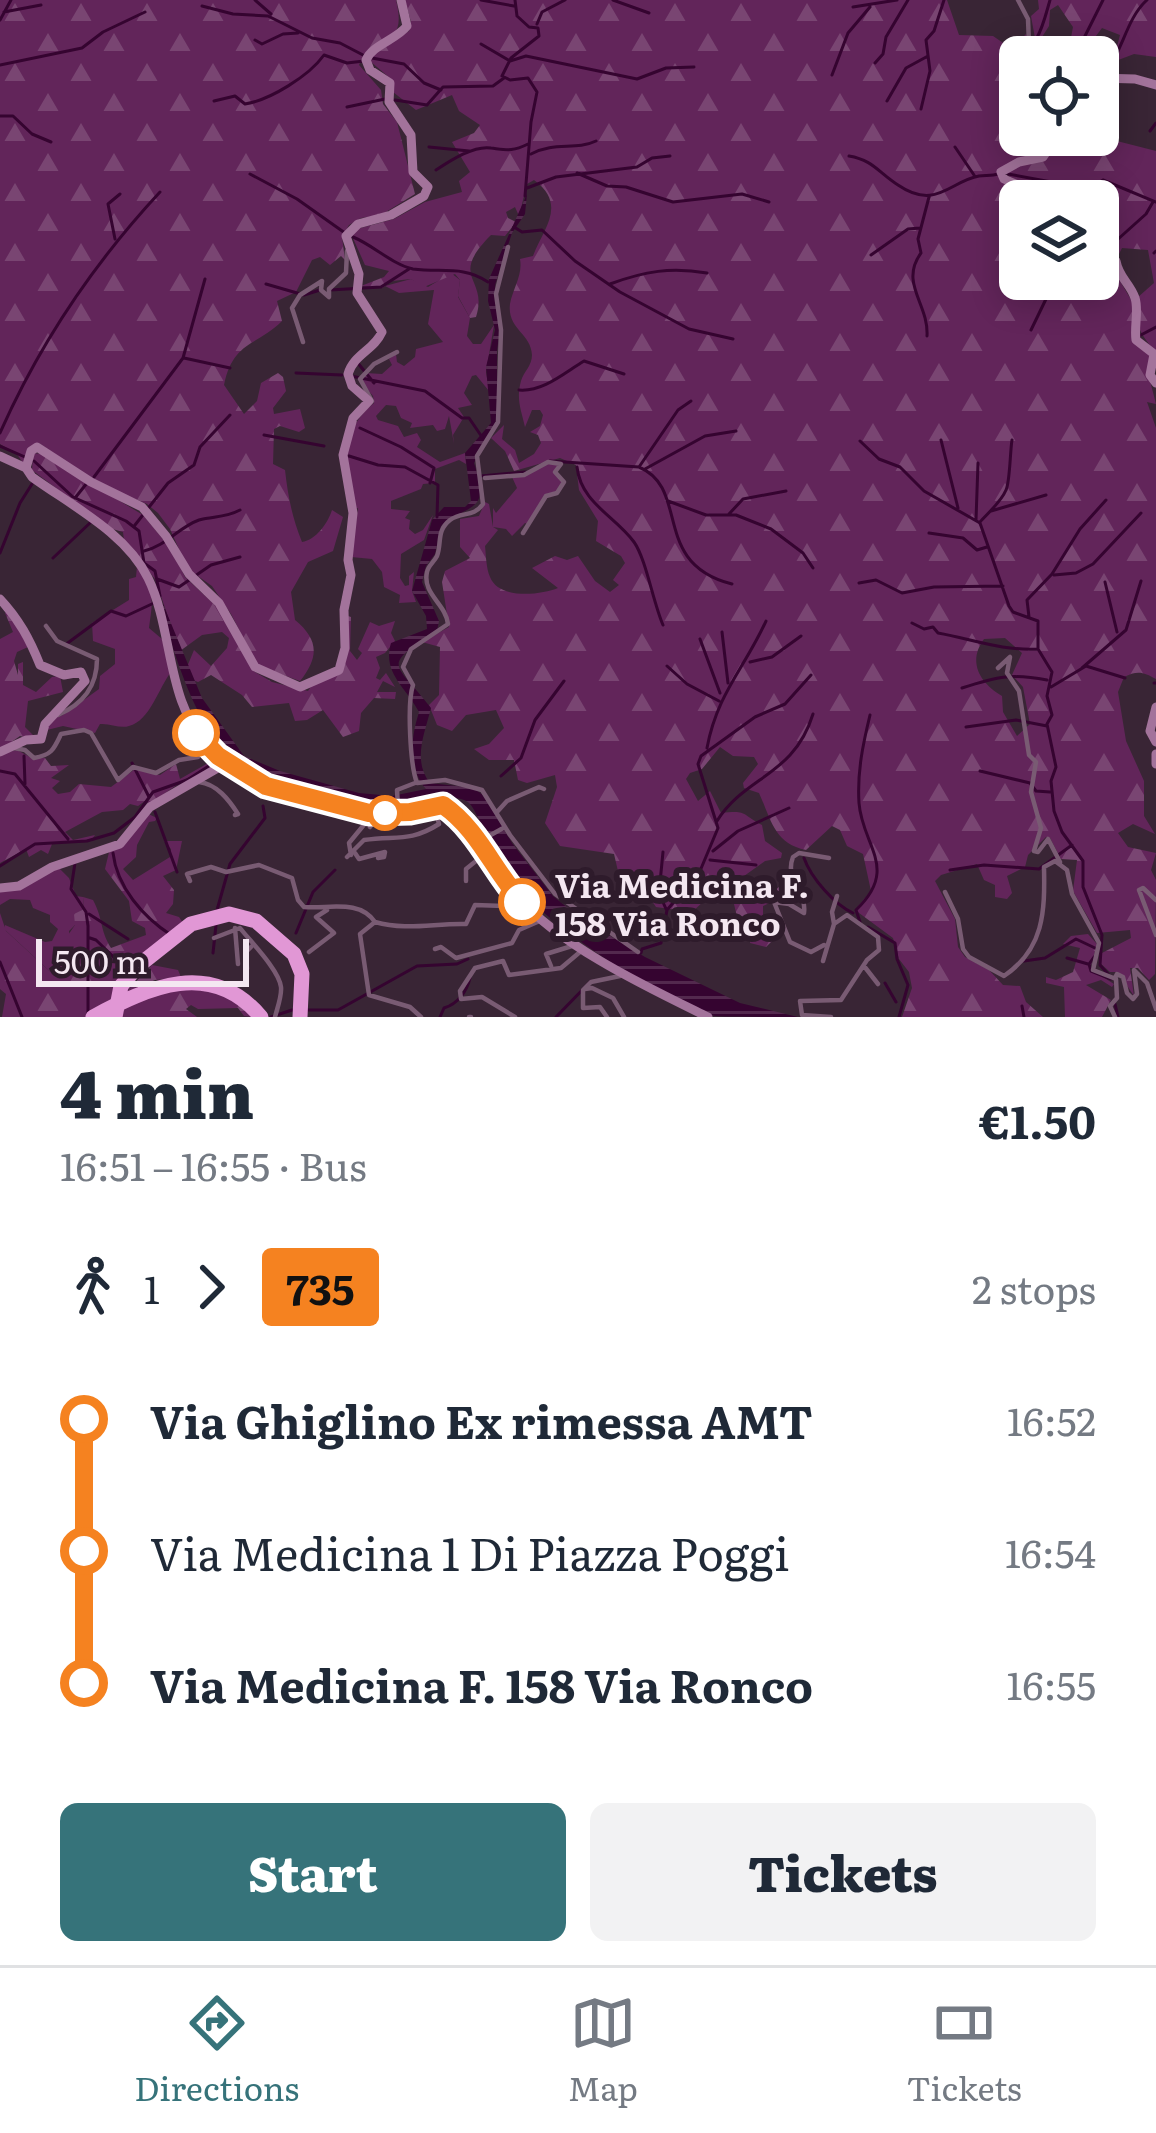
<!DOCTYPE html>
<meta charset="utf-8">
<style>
:root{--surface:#fff;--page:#f2f2f3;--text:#1f2937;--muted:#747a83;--line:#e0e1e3;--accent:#36737a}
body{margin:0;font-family:Literata,serif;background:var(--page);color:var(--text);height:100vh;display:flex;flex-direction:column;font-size:45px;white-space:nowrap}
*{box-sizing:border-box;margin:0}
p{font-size:39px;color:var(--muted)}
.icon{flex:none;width:66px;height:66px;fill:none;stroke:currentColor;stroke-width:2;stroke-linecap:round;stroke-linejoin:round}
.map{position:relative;height:1017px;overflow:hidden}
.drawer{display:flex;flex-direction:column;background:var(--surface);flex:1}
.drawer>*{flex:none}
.badge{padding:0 24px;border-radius:9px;font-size:42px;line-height:78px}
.buttons{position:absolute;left:999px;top:36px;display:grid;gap:24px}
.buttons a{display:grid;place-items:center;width:120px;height:120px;border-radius:18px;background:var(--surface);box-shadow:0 6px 30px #0003;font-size:60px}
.scale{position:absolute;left:36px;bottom:30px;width:213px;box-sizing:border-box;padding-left:12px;border:6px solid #f4e7f1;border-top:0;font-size:33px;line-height:42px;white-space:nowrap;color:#f4e7f1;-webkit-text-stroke:9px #2e1b2b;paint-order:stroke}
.map>.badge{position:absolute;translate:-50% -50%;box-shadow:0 0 0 6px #fff}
.legs{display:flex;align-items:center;gap:18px;height:132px;padding:0 60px;font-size:39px}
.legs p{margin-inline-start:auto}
.overview{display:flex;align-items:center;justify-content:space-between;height:204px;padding:0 60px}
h1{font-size:66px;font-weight:800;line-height:90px}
.primary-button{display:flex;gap:24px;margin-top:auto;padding:24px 60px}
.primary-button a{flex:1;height:138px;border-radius:18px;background:var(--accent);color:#fff;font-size:48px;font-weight:800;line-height:138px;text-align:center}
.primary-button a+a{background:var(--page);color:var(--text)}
ul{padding:0 60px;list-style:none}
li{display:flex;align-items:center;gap:42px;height:132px;font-size:45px}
li i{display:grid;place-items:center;width:18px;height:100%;margin:0 15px;background:currentColor}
li i::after{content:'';width:30px;height:30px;margin:-15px;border:9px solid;border-radius:50%;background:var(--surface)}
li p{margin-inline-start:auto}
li:first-child i{background:linear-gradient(#0000 50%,currentColor 0)}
li:last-child i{background:linear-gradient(currentColor 50%,#0000 0)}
.tab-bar{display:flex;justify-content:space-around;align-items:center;height:168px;border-top:3px solid var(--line);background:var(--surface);font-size:33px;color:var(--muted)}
.tab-bar a{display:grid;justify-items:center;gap:6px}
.tab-bar .active{color:var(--accent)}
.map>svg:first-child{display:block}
.grass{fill:#62255a}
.forest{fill:url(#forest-firs);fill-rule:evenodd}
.water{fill:url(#water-rules)}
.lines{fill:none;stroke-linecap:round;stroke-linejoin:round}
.stream{stroke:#350430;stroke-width:3}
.street{stroke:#795b73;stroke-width:4.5}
.secondary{stroke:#a3739b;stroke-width:9}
.highway{stroke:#e197d5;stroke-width:15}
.line-1-casing{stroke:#fff;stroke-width:27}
.line-1{stroke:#f58220;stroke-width:18}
.stop-1-dot{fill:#fff;stroke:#f58220;stroke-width:6}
.labels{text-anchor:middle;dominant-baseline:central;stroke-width:12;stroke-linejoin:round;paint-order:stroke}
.stop-label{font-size:33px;font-weight:bold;fill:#f4e7f1;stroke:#2e1b2b;text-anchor:start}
</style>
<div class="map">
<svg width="1156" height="1017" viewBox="0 0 1156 1017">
<defs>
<pattern id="forest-firs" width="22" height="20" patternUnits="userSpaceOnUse" patternTransform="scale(3)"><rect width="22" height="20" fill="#62255a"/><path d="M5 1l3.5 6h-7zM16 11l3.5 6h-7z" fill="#794572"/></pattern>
<pattern id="water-rules" width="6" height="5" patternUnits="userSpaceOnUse" patternTransform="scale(3)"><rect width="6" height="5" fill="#350430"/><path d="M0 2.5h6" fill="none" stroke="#53294e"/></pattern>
</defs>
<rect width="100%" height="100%" fill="#392535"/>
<!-- grass -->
<path class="grass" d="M451 273 460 280 458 297 470 318 467 336 473 344H481L494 325 486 372 489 391 476 375 472 376 464 393 472 405 458 408 464 417 453 435 454 444 449 416 445 429 437 431 433 425 410 428 412 423 401 418 396 406 386 405 376 416 378 420 398 426 404 437 417 433 421 440 417 447 440 462 465 453 466 464 459 460 435 469V483L423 484 421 489 391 501V509L410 511 405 518 410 520 409 529 415 534 423 530 433 515 424 540 401 554 400 578 405 586 409 585V576L414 572 412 591 416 602 399 603 400 595 384 587 382 572 372 559 351 557 358 508 355 509C347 467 337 433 374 403L373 396 360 381 366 373 382 374 392 365 389 359 396 354 397 362 404 366 415 357 416 349 443 342 428 324 434 290 399 293 385 286 411 279 428 287Z
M549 462 560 464 555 470 562 483 557 491 547 494 529 525 525 523 512 536 506 529 493 527V508L496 513 517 488 512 477Z
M137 566C155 594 153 598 149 628L162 639 171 672C159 687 150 721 129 726 120 729 110 723 100 724L95 733 63 726 47 730 50 720 63 715 99 689 100 676 115 664V649L93 641 92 623 129 600V579L136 577Z
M57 866 69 878 76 896 83 897 84 909 75 914V925L69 931 74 969 56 977 4 929 5 925 45 942 52 941 58 929 50 922V915L33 908 30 900 10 899 0 905V889Z"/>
<!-- forest -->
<path class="forest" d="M0 0H396C409 53 372 28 359 65L381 90 383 104 397 122 415 194 381 215 361 218 349 225 342 237 345 260 341 256 330 265 320 257 312 260 296 292 277 301 282 321C257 346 233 341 224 385L244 414 257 401 261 383 278 373 283 377 286 391 273 408 274 414 300 409 305 428 299 432 280 426 274 429 273 464 285 470C288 497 292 517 302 542 316 540 328 523 332 510L343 517 333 551 308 562 291 592 295 620C318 639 320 656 300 681L258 666 231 614 212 586 188 569 170 529 158 513 147 504 95 482 39 443 23 463 17 454 0 444Z
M405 0H947L959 35 993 36 1012 49 1026 34 1032 53 1008 63 1015 70 1012 81C1023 97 1025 120 1011 135 1027 141 1042 133 1060 136L1045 153 999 172 1034 195 1038 201H1020V279H1098V244L1133 303 1132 332 1149 352V377L1156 404 1147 402 1156 428V679C1144 672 1137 670 1124 677L1118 692 1126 741 1144 781V816L1155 834 1133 824 1118 833 1128 847 1156 853 1151 870 1156 880 1155 974 1149 980 1138 968H1130L1134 996 1118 972H1110L1099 962 1102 953 1131 938 1130 930 1097 933 1073 891 1077 860 1061 859 1050 838 1046 837 1028 855 1025 867 1007 876 1012 893 1007 899 995 897V885L984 880 977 864 941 875 935 881 955 919 958 947 965 957 989 970 1003 985 1020 986 1026 1002 1043 1017H902L912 988 909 972 899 959 893 938 855 910 871 891 863 854 847 846 840 830 832 826 806 850C774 844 771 819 759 793L744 788 743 783 758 764 754 757 733 756 720 747 702 769 690 773 686 779 698 801 710 791 721 813C747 810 740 813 762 825L765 841 782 853 781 858 765 861 744 876 748 882 764 883 773 892 786 881 799 898 795 904 778 899 763 906V922L772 941 766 947 750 943 751 930 738 921 734 904 705 900 692 912 656 907 644 889 637 887 624 897 614 854 560 846 545 823 557 787 555 775 527 783 518 780 514 760H489L474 749 489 744 504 728 496 710 466 715 452 731 437 725 429 705 439 695 440 647 422 642 449 627 442 582 445 571 470 558 460 547V519L479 516 485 502 489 504 493 527 498 530 485 546C486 555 486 568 490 577 499 600 541 595 558 588L532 568 555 556 567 560 578 556 595 581 610 592 619 585 613 580 625 563 621 556 596 541 598 521 579 490 576 465 560 458 514 471 505 451 491 438 504 425 502 439 515 450 519 463 534 454 541 443 538 435 530 432 540 426 543 415 540 410H532L525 427C521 409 516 399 521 381 524 371 532 366 532 355 531 333 507 329 510 304 513 288 523 275 520 259L533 256C543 229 568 205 534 180L527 184 519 216 515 207 506 212 508 218 516 222 505 236 491 235C447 279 489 277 476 317L470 318 458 296 460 280 455 274 424 287 411 279 392 281 382 288 361 286 384 277 389 271 365 265 352 236 357 229 394 219 425 202 462 192 459 181 470 172 452 142 474 133 480 125 459 111 452 95 416 110 393 92 391 79 370 61 374 54 409 31 411 22ZM1005 638 1022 653 1012 675 1023 687 1030 724 1017 736 1003 712 1002 696C980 683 967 662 984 639Z
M1038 0H1156V57L1134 54 1113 62 1120 35 1102 28 1083 53 1077 54 1070 43 1073 27 1058 5 1050 10 1049 26 1042 37 1035 38 1031 16 1039 9Z
M1109 139 1156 151V354C1139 329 1136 331 1137 298L1154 283 1148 250 1122 248 1119 254 1108 252 1104 247 1107 233 1098 230V201H1041L1004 172 1054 146 1075 140Z
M33 453 42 454 143 515 172 550 185 577 217 607 255 672 272 682 308 691 312 685 338 673 348 616 351 617 350 651 357 660 362 653 358 649 370 622 379 626 395 621 391 633 395 641 385 653 376 657 380 668 376 678 380 680 386 673 395 687 383 681 377 692H396L395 699 374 698 361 713 359 731 343 737 323 710 307 720 295 721 289 703 252 707 242 695 211 675 198 682 193 680 187 667 194 650 211 666 227 648 229 638 222 632 202 635 180 651 155 579 124 540 123 532 109 528 32 470Z
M9 611 28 647 17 652 14 661 18 675V664L23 662V685L36 692 52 677 60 676 63 692 28 701 25 727 34 736 32 739 20 736 0 750V639L13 632 5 613Z
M17 750 30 757 45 758 51 766 69 765 51 778 60 781 52 788 58 794 70 792 79 784 111 787 135 769 160 775 176 764 180 779 217 758 220 763 185 779 150 804 145 801 138 806 130 804 123 810 102 812 65 832 73 840 95 835 92 839 52 844 48 854 41 850 29 857 26 849 0 863V754Z
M146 813 157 818 155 821 149 822 137 845 136 857 123 869 133 880 170 857 171 849 164 841H182L176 870 163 876 174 890 173 904 166 913 179 917 183 923 145 955 110 1017H2L6 994 0 989V913L6 931 56 977 74 969 64 941 75 925 74 914 84 909 83 897 93 900C104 921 99 928 111 948L146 935 145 928 132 921 129 901 105 869 110 848Z
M1088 934 1097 944 1090 969 1114 984 1112 987 1101 980 1086 985 1111 1000 1102 1017H1065L1064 987 1046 983V977L1056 980 1073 972 1080 948 1063 944 1071 936Z
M152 965 178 970 181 977 155 980 139 987C182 986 220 982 252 1017L244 1016 238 1008 198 1009 191 1005 186 1009 197 1017H117L120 998Z"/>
<!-- water -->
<path class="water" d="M527 194 525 214 512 233 495 285 500 331 497 350V419L474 463C491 513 471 502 441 526L435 554 426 566 422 582 439 621 437 631C380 668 394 660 431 708 425 733 412 760 430 783L474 788 484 796 512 843 553 896 579 917 645 957 740 1003 798 1017C772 1017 740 1017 715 1016 664 1004 536 917 505 874 494 859 477 808 468 802 451 790 417 808 397 809 369 811 343 803 316 797 205 771 192 704 159 606L163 604 202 698 244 756 280 771 359 793 392 796 426 789C407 767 411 738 419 712 406 687 382 673 391 643L427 629 426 616 412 591 432 520 444 507H465L471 501 465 453 491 423 486 367 495 330 488 301 489 279Z"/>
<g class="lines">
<!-- stream -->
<path class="stream" d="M255 0 271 14
M481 0 514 6
M515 0 517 16 529 27 538 28 539 36 511 58 502 76 510 80 528 78 537 92 531 122 525 196
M613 0 649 13
M202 6 233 14 268 16 312 38 340 43 363 55
M853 7 897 0
M4 12 41 5
M0 20 11 0
M537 24 542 12 565 0
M255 40 262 44 283 34 298 33
M481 44 510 61 526 56 637 79 666 68 694 67
M1076 54 1103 0
M372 58 404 64 424 83 441 90
M1012 59C1039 49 1043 24 1050 0
M875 63 883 54 886 37 908 0
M0 65 82 48 103 32 145 12
M1105 73C1123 51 1126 19 1147 0
M832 75 848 33 870 7
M395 100 427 105 443 87 493 86 504 78
M214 101 235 96 245 104C270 100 309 76 324 55L347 63 364 61
M887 101 906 68 928 56
M347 107 385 99
M921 109 930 71 926 40 934 31 944 0
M0 116H13L32 134 51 142
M1150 131 1156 123
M429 147 469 151
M955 147 974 175
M531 154C555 141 575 151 596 141
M849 156C873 160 879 173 898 185 936 211 950 181 979 176 985 175 992 176 998 174
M436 170C450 161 474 145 491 148 507 150 512 152 528 144
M577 173 607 186 626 187 673 202 742 194 769 202
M250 174 297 199 345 233
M1008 174 1090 189 1103 180 1156 202
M527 188 556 177 637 167 652 158 670 156
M1047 201 1059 183
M1071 201 1082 189
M514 227 522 232 542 230 575 261 620 292 689 329 733 339
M1017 231 1020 228
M353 237C373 245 393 265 413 269 441 273 463 265 488 282
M115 239 108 204 120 194
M1107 249 1146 214 1153 202
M1154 253 1156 251
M871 255 908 229 920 228
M266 284 304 295 320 290
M610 284C645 271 671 267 707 273
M1086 289 1090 279
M330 290 381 287 409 269
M1031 330 1046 299 1049 279
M927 336C929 304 899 283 921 253L918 239 929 197
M1139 336 1156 327
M184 358 230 368
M357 362 374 383
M296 373 342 375
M351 376 425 391 462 418H469L482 437
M519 390C543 392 564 373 584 361L624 374
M360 428 401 447 434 468 430 483
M0 433C39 345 94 263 160 192
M264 435 324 446
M941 440 958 508
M860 441 879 459 900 467 924 491 980 523 1009 606 1013 612 1038 621V649L1052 672 1047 696 1052 715 1047 724 1056 767 1051 781 1054 811 1062 832 1083 861V887L1102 935 1100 965 1108 974
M0 446 25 457
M349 456 378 465 405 467 438 485 437 517
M34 461 73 497 126 521 139 531 144 563 155 571 160 596
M550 461 639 467C691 489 650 563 732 584
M577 467C581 503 615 516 634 542 646 559 653 602 663 625
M639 467 678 410 691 401
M645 469 705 436 736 431
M481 476 525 472
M94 477 183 358 205 279
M75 498 87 483
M668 501 706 515H736L771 529 803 553 813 568
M991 511 1046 495
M729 514 743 499 786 491
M976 520 978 463
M980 522C988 513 1001 502 1006 490 1010 482 1010 452 1012 440
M135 525 168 483 194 465 200 447 230 415
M929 533 963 538 977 550 987 547
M144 551C166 546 179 527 199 520 214 516 225 518 240 510
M0 553 20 503 32 484
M53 558 91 522
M1054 575 1076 573 1093 564 1141 513
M157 579 179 587 211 565 240 557
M1105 582 1117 632
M859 583 876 580 902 593 934 587 1003 586
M1029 617 1027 600 1052 574 1080 529 1106 500
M912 623 924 629 933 627 938 633C972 639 1002 651 1038 649
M722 632 728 683
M700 639 720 693
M65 645 111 611 126 616 154 603
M750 662 772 657 801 636
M667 666 687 684 719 701
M1082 668 1126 630 1141 581
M1154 683H1156
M1051 687 1086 666 1125 678
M962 688C996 677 1010 673 1047 680
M966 727 1016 720 1047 726
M707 748C717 694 744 669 766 621
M24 756 25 784
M132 763 149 797
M0 771 15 774 68 839
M980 771 1030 783 1036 791 1050 792
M501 776 521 758 535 720 564 681
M155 812 177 872
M717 821C745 776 794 776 813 714
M713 851 738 831 789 808
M663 852 659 893 666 909
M113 853C117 887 143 917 171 935
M804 858C811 878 835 905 853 913
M710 860 756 865
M75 863 71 889 86 912 88 926V1015
M0 866 35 844 87 841 114 833 135 817 153 792 187 780 212 764
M950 870 984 865 1039 869 1072 845
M217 910 230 864 265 818 263 806
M89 914 128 939
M860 922 856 910C900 868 862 846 859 803 857 772 863 744 870 715
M868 927 895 943 897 959 908 985 899 1017
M296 933 313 892 335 870
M90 938 96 940 127 970
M213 953 216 925
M641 953 642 949 661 943 667 910 700 871 718 828 698 764 701 756 755 717 785 704 811 675
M1094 957 1089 964 1091 971 1111 979
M1067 958 1088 964
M1024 961 1045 958 1076 939 1095 948
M0 962 22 1017
M885 983 896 1002
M1115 1004 1118 1017
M1022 1006 1024 1017
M307 1010H338L417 966 457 964 468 959
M271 1017 292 1010
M440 1017 444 1008C458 1004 467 991 470 978
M556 1017 591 981"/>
<!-- street -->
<path class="street" d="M1018 0 1028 19 1029 44 1042 57
M508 247 496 294 501 330 498 422 477 456 483 504C473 518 462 511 450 520 436 531 442 543 437 556 434 562 428 566 427 572 422 594 446 604 448 624L411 649 403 667 413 685C407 703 410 765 417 783L445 780 482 790 510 835 555 894 638 952
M303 342 292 308 300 295 322 281 321 290 329 297V289L346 273 347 251
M372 401 360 379 374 364 397 352
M485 478 524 475 548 462 561 464 555 472 564 482 557 493 546 496 523 533
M46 626 57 641 97 659C97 687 83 704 58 715
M998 668 1010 657 1007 673 1019 691 1029 755 1036 762 1031 792 1041 828 1034 851 1038 852 1048 839 1060 862
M14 748 25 750 34 758C52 755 54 749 61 734L84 730 91 733 118 780 133 767 156 773 179 760 198 757 201 747 207 753
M199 782C217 784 229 800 238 814L235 815
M398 807 397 790 415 783
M497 812 507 801 539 787 544 789
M370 827 380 813
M480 841 505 827
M355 853 359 859 385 852 384 857 378 858
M351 855 349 843 372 815
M347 857 364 840C395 835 409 843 439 824L434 806
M190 881 187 874 211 867 226 872 259 865 292 878 298 900 304 907C329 909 359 899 375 922 407 931 434 923 466 924L475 905 504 906 516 896
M466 881V869L486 853
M945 892 958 919 963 949 969 957 1004 976C1044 949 1045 912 1044 867L1055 861 1067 870 1072 894 1099 943 1093 970 1116 979 1117 998 1110 1006 1115 1017
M1156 900 1143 888 1139 890 1156 935
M375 922 360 934 369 995 410 1007 421 1017
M834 924 832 912 837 896
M235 928 238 964
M214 938 240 928C250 941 279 970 281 987 282 996 277 1009 275 1017
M824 945 811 952 790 942 774 902 789 904 804 913C807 891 784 880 793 857L799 853 829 858
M435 949 441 947 456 958 512 943 519 930 542 920
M309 952 334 933 316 917 327 910
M823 961 834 924 847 915 878 937 879 950 867 960 841 1000 800 1001 802 1015 831 1017
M551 966 546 954 572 946
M864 966 878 984
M247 969 246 952 251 947
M1115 978 1117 974 1123 977 1127 993 1133 999 1137 994 1134 970 1147 983 1156 1009
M585 989 592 988 613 998 624 1017
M469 1017H471
M515 1017 482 997 461 999 460 991 475 968 503 961 509 975 561 968 580 952
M607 1017 600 1007 583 1008V990L591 982 620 976"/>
<!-- secondary -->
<path class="secondary" d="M401 0 407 26C396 40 372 45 366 60L370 70 390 83 389 102 411 135 413 172 428 187 424 196 391 215 358 224 346 236 359 274 357 293 382 332C374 350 354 354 348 374L352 386 369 401 353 418 343 455 353 513 348 560 351 575 344 610 345 648 339 670 300 687 255 667 219 603 189 574 166 536 142 507 91 482 37 447 31 451 26 468 32 477C72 506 126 533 148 578 174 631 165 702 210 749 241 780 325 810 369 813 390 815 429 803 441 805 468 809 498 874 516 895 561 947 647 987 708 1017
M1098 78 1135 79 1156 85
M1040 201 1036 193 1004 179 1001 172 1019 162 1043 157 1052 144 1069 135
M1098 238 1103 253 1116 261C1119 278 1130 283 1135 298 1139 310 1134 327 1136 340L1154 354 1150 375 1156 383
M0 456 26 468
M0 599C19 619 30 640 40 665L64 675 81 672 85 681 45 724 41 739 26 740 0 752
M1156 707 1150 731 1156 742
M1156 754V764
M0 888 19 886 52 867 120 844 150 807 228 762"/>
<!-- highway -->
<path class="highway" d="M93 1017C149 987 211 958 261 1017
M115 1017 121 986 138 966 191 924 229 914 256 921 294 954 302 974 300 1017"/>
</g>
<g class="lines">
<defs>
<path id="line-1" d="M196 733 218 756 266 786 369 813 410 812 443 805C479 830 493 870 522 902"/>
</defs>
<!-- line-1 casing -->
<use href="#line-1" class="line-1-casing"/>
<!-- line-1 -->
<use href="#line-1" class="line-1"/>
</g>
<!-- markers -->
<g class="stop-1-dot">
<circle cx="196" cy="733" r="21"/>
<circle cx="385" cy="813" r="15"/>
<circle cx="522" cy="902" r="21"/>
</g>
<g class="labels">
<!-- stop labels -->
<g class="stop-label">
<text x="555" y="883">Via Medicina F.<tspan x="555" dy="38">158 Via Ronco</tspan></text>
</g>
</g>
</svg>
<div class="buttons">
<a><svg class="icon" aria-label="locate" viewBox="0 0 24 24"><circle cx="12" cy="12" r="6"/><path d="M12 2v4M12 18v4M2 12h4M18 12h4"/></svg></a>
<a><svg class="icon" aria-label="layers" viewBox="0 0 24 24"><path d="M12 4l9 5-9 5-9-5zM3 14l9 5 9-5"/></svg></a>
</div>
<div class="scale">500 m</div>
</div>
<section class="drawer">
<div class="overview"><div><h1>4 min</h1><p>16:51 – 16:55 · Bus</p></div><b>€1.50</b></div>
<div class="legs"><svg class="icon" aria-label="walk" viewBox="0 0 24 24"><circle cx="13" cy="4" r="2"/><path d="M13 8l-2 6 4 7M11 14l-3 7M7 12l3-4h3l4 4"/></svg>1<svg class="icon" aria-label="forward" viewBox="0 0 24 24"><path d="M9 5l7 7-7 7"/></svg><b class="badge" style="background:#f58220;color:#111">735</b><p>2 stops</p></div>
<ul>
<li><i style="color:#f58220"></i><b>Via Ghiglino Ex rimessa AMT</b><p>16:52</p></li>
<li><i style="color:#f58220"></i><span>Via Medicina 1 Di Piazza Poggi</span><p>16:54</p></li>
<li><i style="color:#f58220"></i><b>Via Medicina F. 158 Via Ronco</b><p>16:55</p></li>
</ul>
<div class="primary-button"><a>Start</a><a>Tickets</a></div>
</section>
<nav class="tab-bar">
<a class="active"><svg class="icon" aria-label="directions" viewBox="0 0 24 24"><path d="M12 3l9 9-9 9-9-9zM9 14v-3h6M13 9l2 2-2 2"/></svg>Directions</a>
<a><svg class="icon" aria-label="map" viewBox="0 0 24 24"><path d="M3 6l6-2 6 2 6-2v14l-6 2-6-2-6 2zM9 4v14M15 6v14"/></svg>Map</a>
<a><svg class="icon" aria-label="tickets" viewBox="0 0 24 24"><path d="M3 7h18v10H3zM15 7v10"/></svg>Tickets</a>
</nav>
